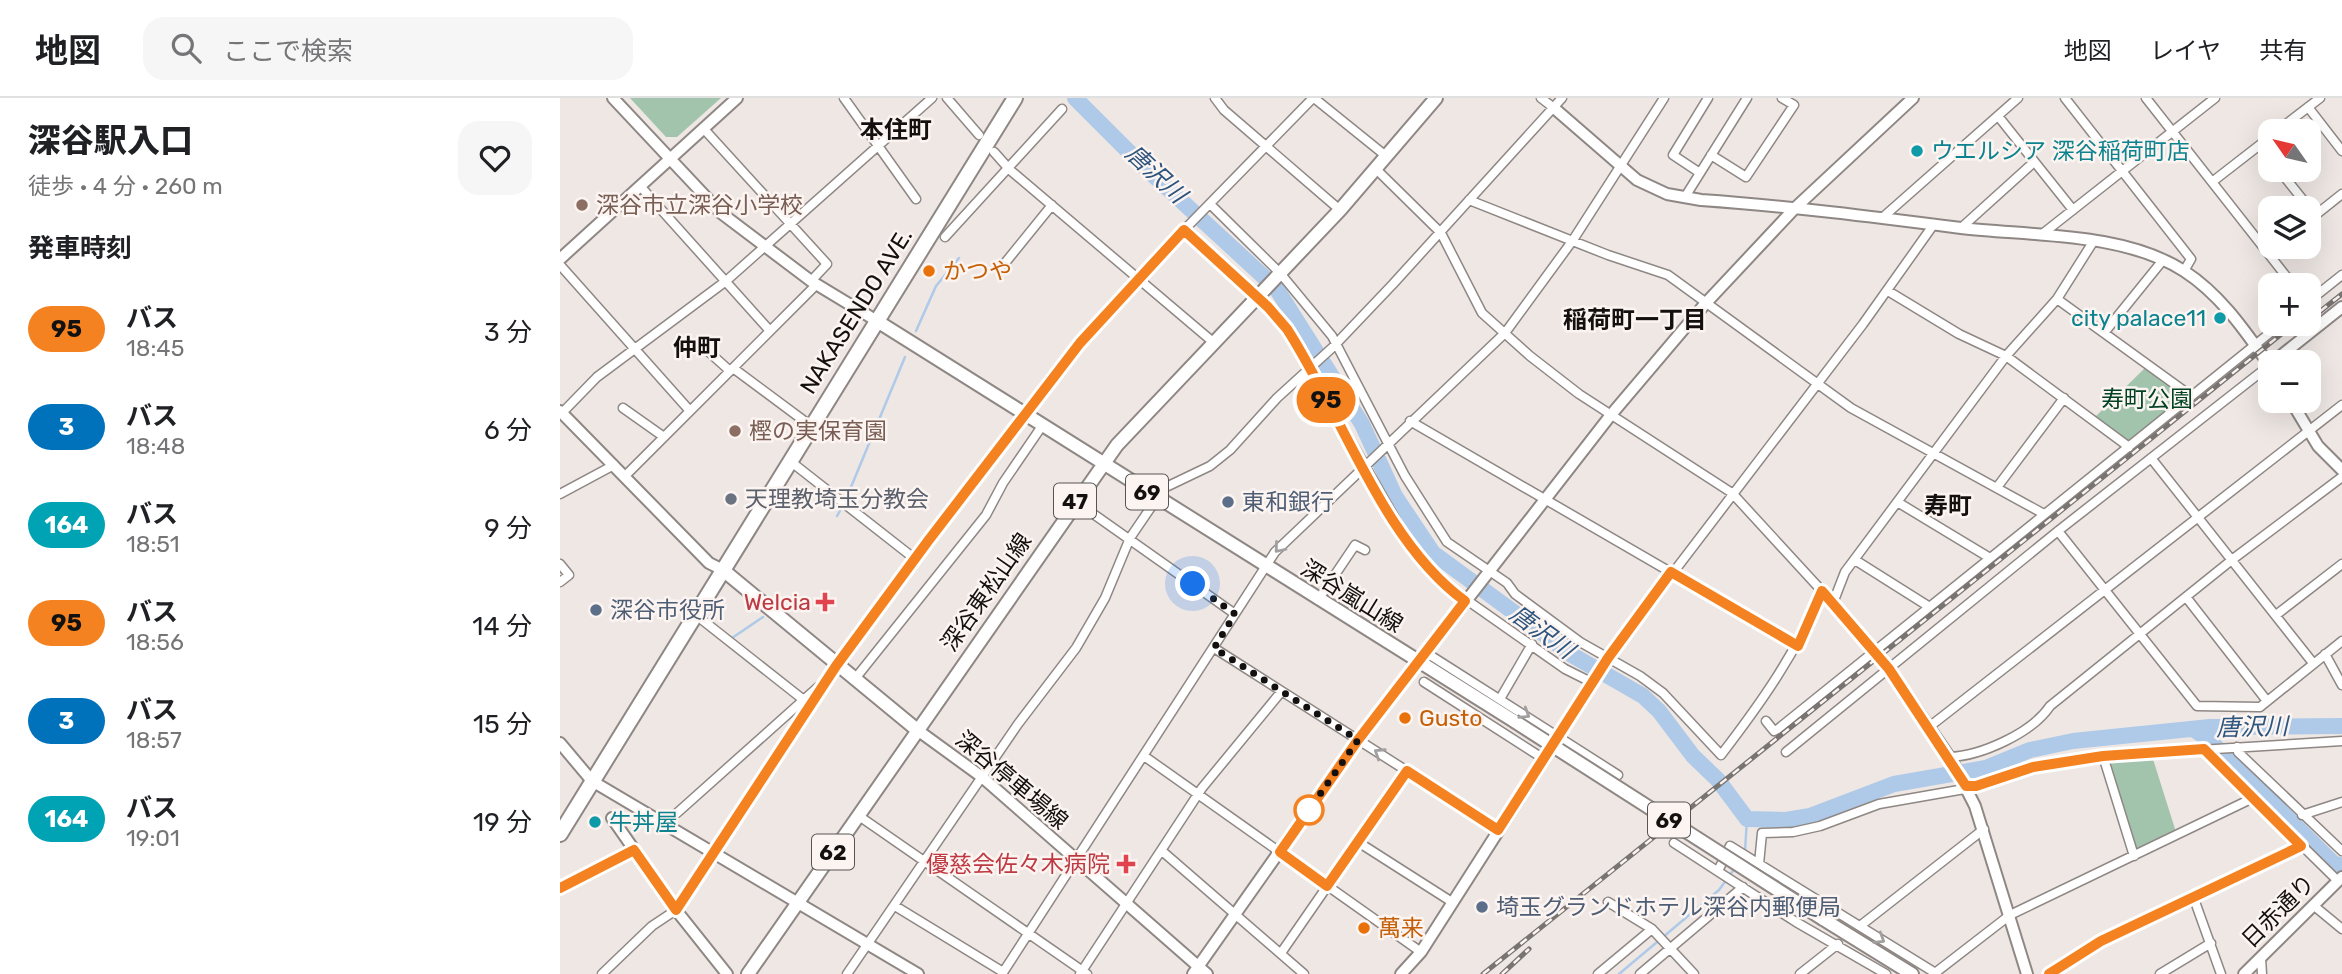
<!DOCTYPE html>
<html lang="ja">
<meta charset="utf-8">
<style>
:root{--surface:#fff;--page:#f6f6f6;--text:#202124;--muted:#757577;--line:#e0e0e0}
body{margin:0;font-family:Rubik,"Noto Sans JP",sans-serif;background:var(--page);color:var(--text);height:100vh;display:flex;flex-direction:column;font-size:26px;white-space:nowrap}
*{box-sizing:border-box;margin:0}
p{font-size:23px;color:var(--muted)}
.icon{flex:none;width:38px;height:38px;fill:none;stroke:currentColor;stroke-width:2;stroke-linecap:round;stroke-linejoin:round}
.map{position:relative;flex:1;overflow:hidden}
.details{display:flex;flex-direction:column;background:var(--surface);width:560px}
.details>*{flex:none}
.badge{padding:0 14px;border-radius:23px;font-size:24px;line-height:46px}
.needle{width:46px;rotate:304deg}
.buttons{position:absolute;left:1698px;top:21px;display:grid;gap:14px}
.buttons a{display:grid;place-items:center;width:63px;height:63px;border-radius:14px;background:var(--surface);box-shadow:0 7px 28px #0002;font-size:35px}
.you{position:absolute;width:35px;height:35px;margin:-18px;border:5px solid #fff;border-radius:50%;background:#1a73e8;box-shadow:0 0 0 10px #1a73e833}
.map>.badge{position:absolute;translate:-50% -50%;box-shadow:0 0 0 4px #fff}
h2{padding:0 28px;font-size:26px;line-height:63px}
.round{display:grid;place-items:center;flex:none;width:74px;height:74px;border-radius:21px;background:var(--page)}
.headline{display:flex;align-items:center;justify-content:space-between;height:119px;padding:0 28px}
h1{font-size:33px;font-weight:800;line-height:52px}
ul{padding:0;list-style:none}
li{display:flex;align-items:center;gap:21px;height:98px;padding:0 28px}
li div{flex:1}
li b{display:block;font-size:26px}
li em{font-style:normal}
li .badge{min-width:77px;font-weight:700;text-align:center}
header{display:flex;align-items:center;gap:42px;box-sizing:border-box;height:98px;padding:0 35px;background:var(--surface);border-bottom:2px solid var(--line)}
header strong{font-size:33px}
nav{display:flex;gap:38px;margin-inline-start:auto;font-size:24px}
.search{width:490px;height:63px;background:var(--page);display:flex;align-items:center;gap:18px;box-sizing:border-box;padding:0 24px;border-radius:21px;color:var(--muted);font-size:26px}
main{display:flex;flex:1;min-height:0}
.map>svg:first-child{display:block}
.green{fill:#a2c4ad}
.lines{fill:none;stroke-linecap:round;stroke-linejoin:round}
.stream{stroke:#aecae8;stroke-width:2.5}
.river{stroke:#aecae8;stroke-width:16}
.street-casing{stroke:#8e8784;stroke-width:11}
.secondary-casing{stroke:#8e8784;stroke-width:14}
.primary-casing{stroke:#8e8784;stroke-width:16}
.highway-casing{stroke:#8e8784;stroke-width:18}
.street{stroke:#fff;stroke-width:8}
.secondary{stroke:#fff;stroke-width:10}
.primary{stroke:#fff;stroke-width:12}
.highway{stroke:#fff;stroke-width:14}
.rail-casing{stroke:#787472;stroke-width:5}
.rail{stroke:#fcf4f1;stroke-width:2.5;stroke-dasharray:8;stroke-linecap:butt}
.primary-bridge-casing{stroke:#8e8784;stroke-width:16;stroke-linecap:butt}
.primary-bridge{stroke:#fff;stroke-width:12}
.oneway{stroke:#a19f9f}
.line-casing{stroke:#fff;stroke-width:16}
.line{stroke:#f58220;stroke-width:10}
.walk{stroke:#13100f;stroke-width:7;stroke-dasharray:0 12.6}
.culture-dot{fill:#0f9aa8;stroke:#fcf4f1;stroke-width:2.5}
.education-dot{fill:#8d6e63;stroke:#fcf4f1;stroke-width:2.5}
.food-dot{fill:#e8710a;stroke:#fcf4f1;stroke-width:2.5}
.worship-dot{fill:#6b7280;stroke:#fcf4f1;stroke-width:2.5}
.service-dot{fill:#5c6f8a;stroke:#fcf4f1;stroke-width:2.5}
.health-dot{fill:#e0444e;stroke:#fcf4f1;stroke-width:2.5}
.stop-dot{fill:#fff;stroke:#f58220;stroke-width:3.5}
.labels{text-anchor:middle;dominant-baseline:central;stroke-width:5;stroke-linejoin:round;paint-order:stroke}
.shield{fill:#fcf4f1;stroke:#595453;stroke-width:2}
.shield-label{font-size:21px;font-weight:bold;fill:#13100f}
.culture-label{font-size:23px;fill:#0d838f;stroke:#fcf4f1;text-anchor:start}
.education-label{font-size:23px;fill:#785e54;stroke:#fcf4f1;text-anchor:start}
.food-label{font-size:23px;fill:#c56008;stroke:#fcf4f1;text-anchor:start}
.street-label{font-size:23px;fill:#13100f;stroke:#fcf4f1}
.park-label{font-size:23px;fill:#004223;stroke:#fcf4f1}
.worship-label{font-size:23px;fill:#5b616d;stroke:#fcf4f1;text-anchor:start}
.service-label{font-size:23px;fill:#4e5e75;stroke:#fcf4f1;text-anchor:start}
.health-label{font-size:23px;fill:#be3a42;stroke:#fcf4f1;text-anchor:end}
.neighbourhood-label{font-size:24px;font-weight:bold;fill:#13100f;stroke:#fcf4f1}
.water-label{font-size:24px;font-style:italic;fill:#2d557e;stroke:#fcf4f1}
</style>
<header>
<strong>地図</strong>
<div class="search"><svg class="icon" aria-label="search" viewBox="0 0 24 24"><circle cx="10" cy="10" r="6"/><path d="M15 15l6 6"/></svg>ここで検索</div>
<nav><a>地図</a><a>レイヤ</a><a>共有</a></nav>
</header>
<main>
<section class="details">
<div class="headline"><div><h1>深谷駅入口</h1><p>徒歩 · 4 分 · 260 m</p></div><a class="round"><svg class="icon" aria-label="heart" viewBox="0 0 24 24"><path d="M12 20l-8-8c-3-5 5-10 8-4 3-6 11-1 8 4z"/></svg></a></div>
<h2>発車時刻</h2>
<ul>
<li><span class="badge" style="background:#f58220;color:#111">95</span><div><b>バス</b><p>18:45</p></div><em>3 分</em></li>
<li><span class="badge" style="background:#0072bc;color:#fff">3</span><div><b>バス</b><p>18:48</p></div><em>6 分</em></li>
<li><span class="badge" style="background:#00a3b4;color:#fff">164</span><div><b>バス</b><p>18:51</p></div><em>9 分</em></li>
<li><span class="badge" style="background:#f58220;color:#111">95</span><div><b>バス</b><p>18:56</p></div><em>14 分</em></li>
<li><span class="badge" style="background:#0072bc;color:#fff">3</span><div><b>バス</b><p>18:57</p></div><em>15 分</em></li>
<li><span class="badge" style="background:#00a3b4;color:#fff">164</span><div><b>バス</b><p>19:01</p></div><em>19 分</em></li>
</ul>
</section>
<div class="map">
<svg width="1782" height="876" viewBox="0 0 1782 876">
<rect width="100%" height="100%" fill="#eee7e4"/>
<!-- green -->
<path class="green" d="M70 0H161L117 39H106Z
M1586 269 1627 298 1569 346 1534 320Z
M1592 658 1616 734 1576 753 1547 662Z"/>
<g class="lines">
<!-- stream -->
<path class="stream" d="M356 233 376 188 399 160
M291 389 345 259
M277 418 282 409
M172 540 203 519
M1185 753 1187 721
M1059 876 1159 792 1175 770"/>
<!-- river -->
<path class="river" d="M515 0 578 63 716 190 802 326 835 398 873 455 1012 557 1083 598 1099 613 1133 658 1158 682 1187 721 1226 722 1250 718 1334 686 1426 670 1470 652 1513 643 1650 629 1782 628
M1633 631 1649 642 1773 765 1782 768"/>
<defs>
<path id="street" d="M284 0 356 101
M387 0 419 37
M655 0 664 12 780 112
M754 0 826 58
M981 0 994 10
M1505 0 1631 161 1624 173
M1586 0 1733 187
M1748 9 1782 53
M1438 18 1513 112
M143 30 267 166 251 183
M1717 33 1760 0
M1700 47 1710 60
M434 54 450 72 653 244
M1151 57 1186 79 1234 7 1222 0
M816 71 881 135 922 215 970 258 1019 296 1172 395 1273 505 1329 571
M1719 72 1755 117
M1140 75 1113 57 1148 0
M1652 84 1710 39
M80 88 210 233
M1125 99 1187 0
M909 102 1048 157 1108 177 1291 310 1484 416
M650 106 720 175 772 238 845 378 887 444 947 485 955 496 1020 544 1080 578 1103 595 1161 657C1201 605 1237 554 1262 493
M1322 120 1458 0
M1748 123 1782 96
M1401 130 1474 64
M624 132 708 209 727 231 845 438 884 486 1005 571 1033 585
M1481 137 1655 0
M385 139 502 11
M1708 155 1716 149
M445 165 492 107
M0 167 130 313
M1328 193 1399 236 1446 258 1569 349
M1497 201 1631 298
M1748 204 1782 177
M1544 235 1603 162
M150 255 170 273
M173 270 251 328
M63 310 104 339
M2 315 37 279 166 183 372 0
M850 323 1238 548
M1591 360 1753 565
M230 363 355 461
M65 378 256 187
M1438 388 1504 300
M0 396 54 367
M515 403 675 516
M1339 405 1430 460
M1498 433 1637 608 1700 609 1782 543
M1295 462 1368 508
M0 466 9 477 0 484
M1626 499 1707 603
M758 502 795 447 805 452
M1273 505 1285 474 1446 258 1497 201 1533 144
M136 517 245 603
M1716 517 1782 466
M654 550 938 731
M865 554 1058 677
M1765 556 1782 587
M294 582 426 417 443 385 482 328
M864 584 984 661
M940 601 972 546
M1206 623 1214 633 1218 631 1721 226
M1369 629 1782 307
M999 638 1048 560 1303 226 1374 126
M1677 649 1678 654 1782 753
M1644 651 1778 783
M1226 654 1498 433 1710 267
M584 658 861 854
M1543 658 1574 758
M1389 659C1421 658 1472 635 1490 608L1673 461 1782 379
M117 715 258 589
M1742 717 1782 704
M299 718 527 876
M798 744 892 804
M1114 745 1236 824 1326 876
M602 753 744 876
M1199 766 1202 735 1233 734 1260 728 1319 706 1416 689 1473 669 1543 658 1782 643
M1158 773 1170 748 1377 876
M0 790 74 752
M1633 798 1661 876
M1048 804 1092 831 1134 876
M1753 807 1782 831
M335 808 443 874
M1300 828 1424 731
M721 855 847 673
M1701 860 1702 876
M1375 875 1450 817 1693 700
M42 876 92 828 116 812 276 568 491 279 624 132 753 0
M287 876 458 626 516 550 545 500 570 440 604 390 650 368 670 352 717 300 773 249 833 186 1002 0
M442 876 715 454 945 235 1013 142 1104 0
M520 876 642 690 721 594
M1038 876 1092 831
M1080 876 1183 789
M1240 876 1278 846
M1489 876 1542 843 1741 748
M1600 876 1651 845"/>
<path id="secondary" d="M53 0 161 115 251 183 317 223
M994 10 1077 82 1107 96 1141 102C1228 108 1315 119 1401 130 1471 138 1564 134 1624 173 1661 197 1685 233 1710 268
M0 161 177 0
M1713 264 1782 209
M1731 303 1758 348 1782 372
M0 313 149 465 163 472
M1329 571 1392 663 1415 708 1467 876
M356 631 422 679 647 876
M0 645 32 683 358 876
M52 720 116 812 167 876
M633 876 798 642 1050 318 1145 206 1235 110 1353 0
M841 876 861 854 999 638
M1684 876 1782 779"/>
<path id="primary" d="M317 223 954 623
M163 472 356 631
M1263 821 1352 876
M188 876 557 347 780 112 876 0"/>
<path id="highway" d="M0 736 455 0"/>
</defs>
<!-- street casing -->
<use href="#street" class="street-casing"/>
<!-- secondary casing -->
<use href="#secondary" class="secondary-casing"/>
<!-- primary casing -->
<use href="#primary" class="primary-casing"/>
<!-- highway casing -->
<use href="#highway" class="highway-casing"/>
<!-- street -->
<use href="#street" class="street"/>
<!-- secondary -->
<use href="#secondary" class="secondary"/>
<!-- primary -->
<use href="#primary" class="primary"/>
<!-- highway -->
<use href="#highway" class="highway"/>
<defs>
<path id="rail" d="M1748 223 1782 196
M923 876 1734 226
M942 876 969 851"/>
</defs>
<!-- rail casing -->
<use href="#rail" class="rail-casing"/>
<!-- rail -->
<use href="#rail" class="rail"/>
<defs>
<path id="primary-bridge" d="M954 623 1263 821"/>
</defs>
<!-- primary-bridge casing -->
<use href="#primary-bridge" class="primary-bridge-casing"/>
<!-- primary-bridge -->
<use href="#primary-bridge" class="primary-bridge"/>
</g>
<!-- one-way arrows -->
<defs><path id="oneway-chevron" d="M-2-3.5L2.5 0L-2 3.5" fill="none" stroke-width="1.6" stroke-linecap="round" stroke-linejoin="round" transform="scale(1.75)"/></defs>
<g class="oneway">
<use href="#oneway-chevron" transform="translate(719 450) rotate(130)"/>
<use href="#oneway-chevron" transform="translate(965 616) rotate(32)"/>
<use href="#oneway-chevron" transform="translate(819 655) rotate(-147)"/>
<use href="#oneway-chevron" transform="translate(1320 841) rotate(32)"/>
</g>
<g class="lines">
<defs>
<path id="line" d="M0 790 74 752 116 812 276 568 368 443 520 245 624 132 708 209 727 231C781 314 823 444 905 503L798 642 720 754 767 788 847 673 938 732 1048 560 1111 474 1238 548 1262 493 1329 571 1406 688H1416L1473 669 1543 658 1644 651 1741 748 1541 843 1489 876"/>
</defs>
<!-- line casing -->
<use href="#line" class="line-casing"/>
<!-- line -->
<use href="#line" class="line"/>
<!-- walk -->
<path class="walk" d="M633 486 675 516 654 550 798 642 749 712"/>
</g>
<!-- markers -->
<g class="culture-dot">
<circle cx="1357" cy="53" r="7"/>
<circle cx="1660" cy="220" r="7"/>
<circle cx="35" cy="724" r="7"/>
</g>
<g class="education-dot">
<circle cx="22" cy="107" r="7"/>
<circle cx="175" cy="333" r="7"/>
</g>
<g class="food-dot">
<circle cx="369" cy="173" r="7"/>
<circle cx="845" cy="620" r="7"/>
<circle cx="804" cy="830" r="7"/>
</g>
<circle class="worship-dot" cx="171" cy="401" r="7"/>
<g class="service-dot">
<circle cx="668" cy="404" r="7"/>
<circle cx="36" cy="512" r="7"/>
<circle cx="922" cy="809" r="7"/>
</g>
<g class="health-dot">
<path d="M261.5 493.5h7v7h7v7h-7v7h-7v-7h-7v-7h7z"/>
<path d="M562.5 755.5h7v7h7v7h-7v7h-7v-7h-7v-7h7z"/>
</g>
<circle class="stop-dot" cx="749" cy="712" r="14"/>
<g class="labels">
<!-- shield labels -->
<g class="shield">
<rect x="566" y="376.5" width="42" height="35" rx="5"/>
<rect x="494" y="385.5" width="42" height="35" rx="5"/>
<rect x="1088" y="704.5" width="42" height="35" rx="5"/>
<rect x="252" y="736.5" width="42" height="35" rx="5"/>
</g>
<g class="shield-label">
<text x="587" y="394">69</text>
<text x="515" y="403">47</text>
<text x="1109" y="722">69</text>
<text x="273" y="754">62</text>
</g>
<!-- culture labels -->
<g class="culture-label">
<text x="1371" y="53">ウエルシア 深谷稲荷町店</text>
<text x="1646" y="220" text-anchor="end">city palace11</text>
<text x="49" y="724">牛丼屋</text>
</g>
<!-- education labels -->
<g class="education-label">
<text x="36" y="107">深谷市立深谷小学校</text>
<text x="189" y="333">樫の実保育園</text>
</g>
<!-- food labels -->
<g class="food-label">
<text x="383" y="173">かつや</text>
<text x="859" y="620">Gusto</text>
<text x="818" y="830">萬来</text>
</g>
<!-- street labels -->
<g class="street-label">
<text transform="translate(296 213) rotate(-58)">NAKASENDO AVE.</text>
<text transform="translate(426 494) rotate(-55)">深谷東松山線</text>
<text transform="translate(792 498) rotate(32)">深谷嵐山線</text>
<text transform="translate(452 682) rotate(40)">深谷停車場線</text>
<text transform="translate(1718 813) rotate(-45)">日赤通り</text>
</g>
<!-- park labels -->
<g class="park-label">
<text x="1587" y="301">寿町公園</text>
</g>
<!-- worship labels -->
<g class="worship-label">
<text x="185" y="401">天理教埼玉分教会</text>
</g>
<!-- service labels -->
<g class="service-label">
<text x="682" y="404">東和銀行</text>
<text x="50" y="512">深谷市役所</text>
<text x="936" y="809">埼玉グランドホテル深谷内郵便局</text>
</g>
<!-- health labels -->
<g class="health-label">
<text x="251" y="504">Welcia</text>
<text x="550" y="766">優慈会佐々木病院</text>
</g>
<!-- neighbourhood labels -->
<g class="neighbourhood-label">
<text x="336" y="32">本住町</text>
<text x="1075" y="222">稲荷町一丁目</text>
<text x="137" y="250">仲町</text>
<text x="1388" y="408">寿町</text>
</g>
<!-- water labels -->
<g class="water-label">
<text transform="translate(596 76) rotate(43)">唐沢川</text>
<text transform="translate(982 534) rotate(36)">唐沢川</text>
<text transform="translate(1692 629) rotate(-1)">唐沢川</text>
</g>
</g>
</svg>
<div class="buttons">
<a><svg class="needle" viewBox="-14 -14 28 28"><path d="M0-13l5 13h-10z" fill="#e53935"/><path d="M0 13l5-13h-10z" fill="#757577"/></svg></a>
<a><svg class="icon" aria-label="layers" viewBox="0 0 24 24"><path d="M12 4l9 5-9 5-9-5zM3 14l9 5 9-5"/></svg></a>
<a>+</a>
<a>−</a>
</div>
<div class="you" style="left:633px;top:486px"></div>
<b class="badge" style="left:766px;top:302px;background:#f58220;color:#111">95</b>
</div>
</main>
